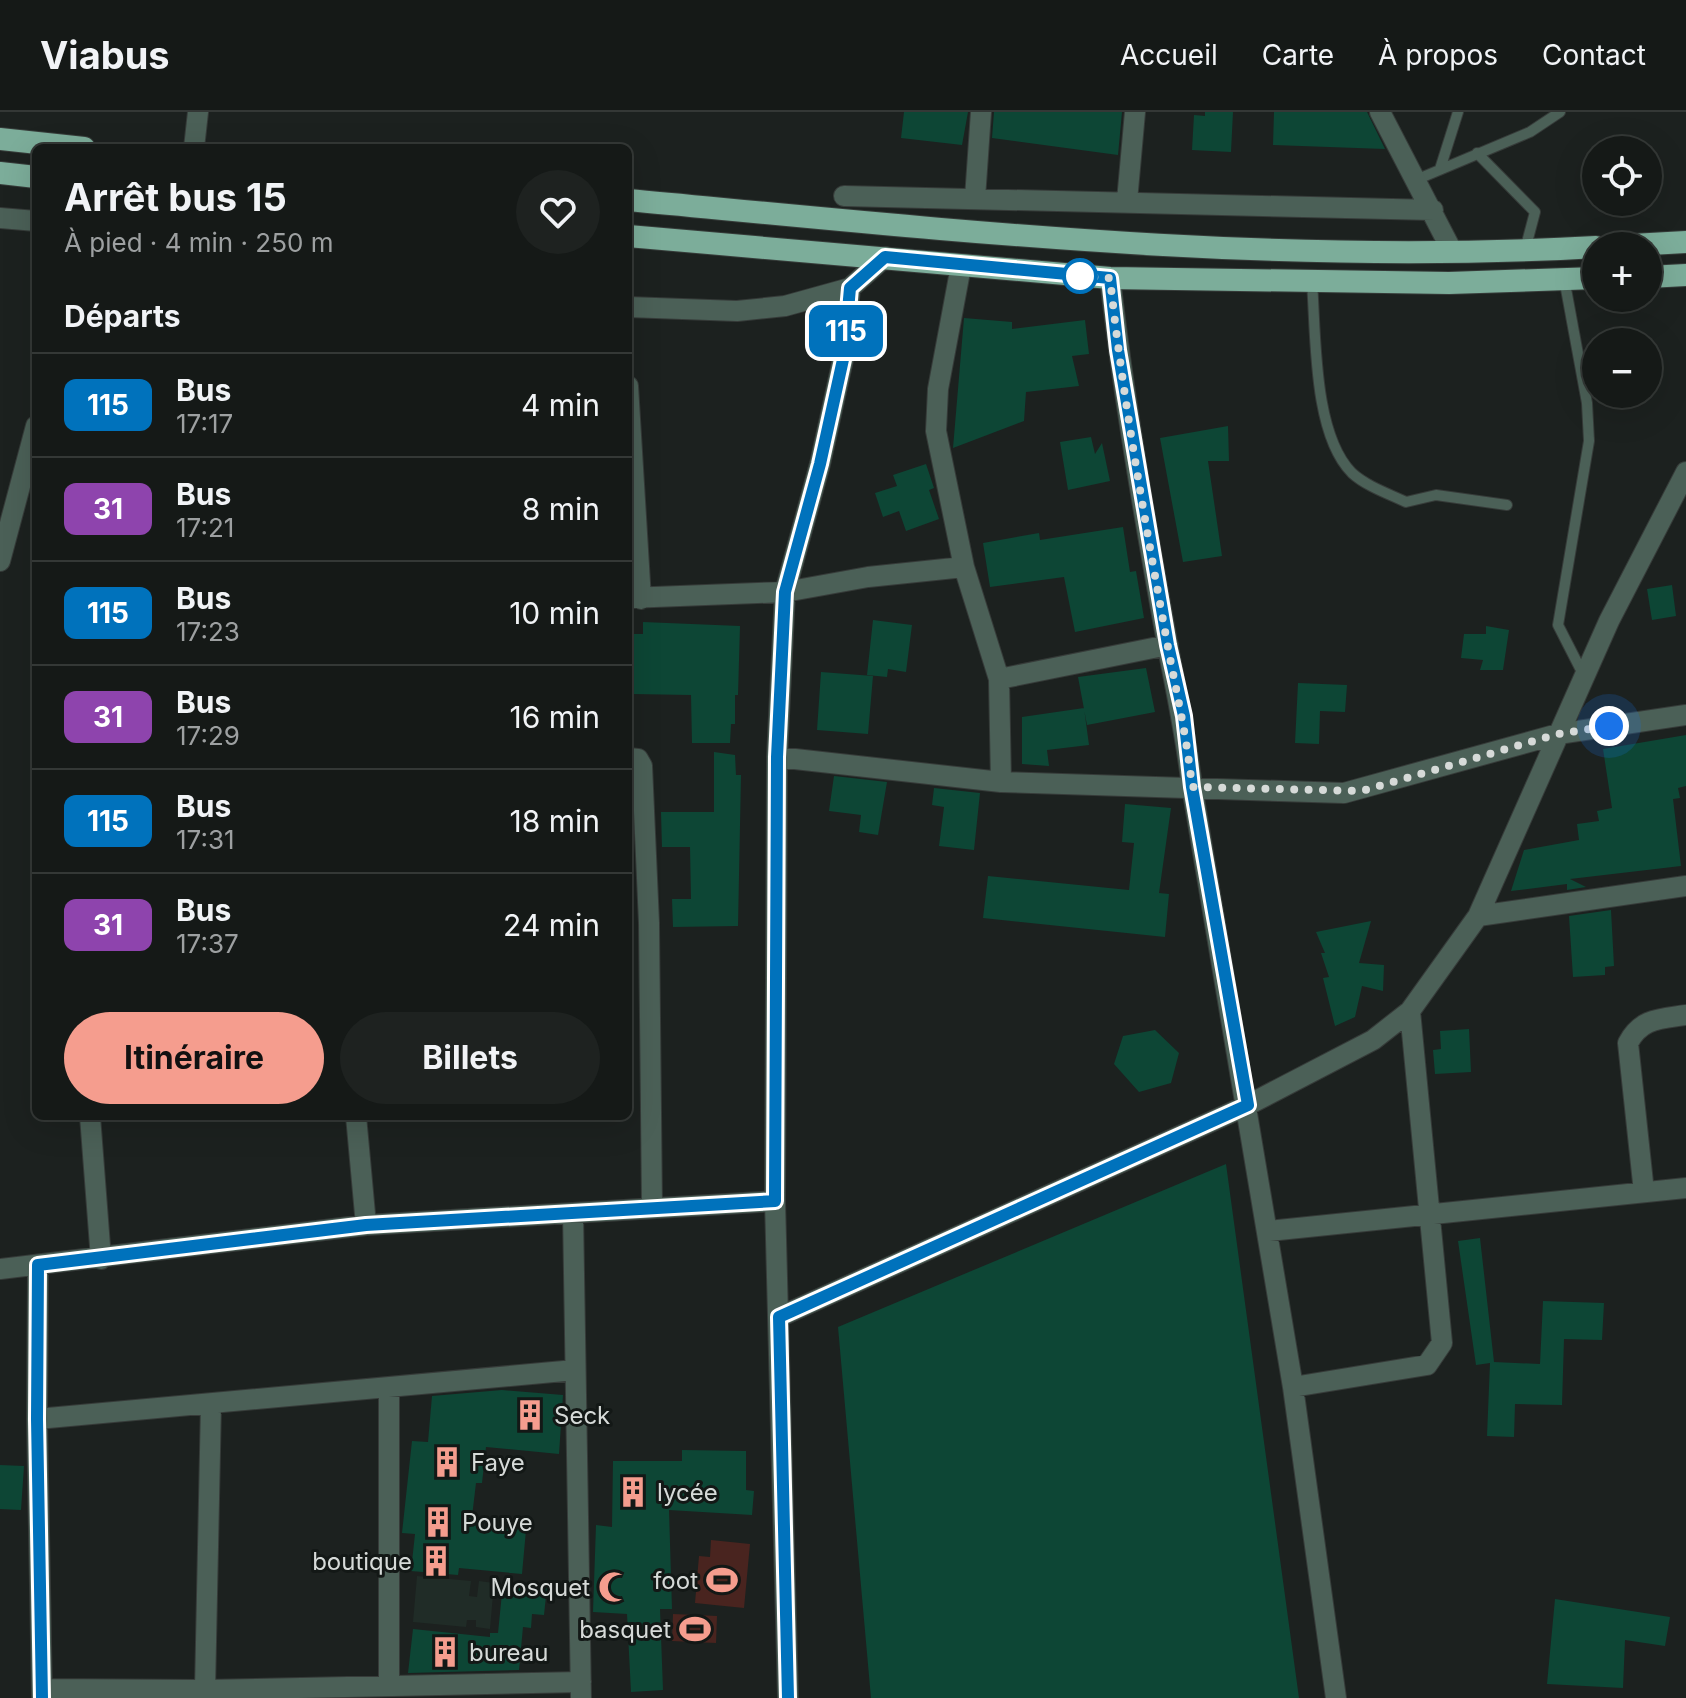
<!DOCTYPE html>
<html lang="fr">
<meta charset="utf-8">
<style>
:root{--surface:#151917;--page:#1e2220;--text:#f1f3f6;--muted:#9da0a1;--line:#343836;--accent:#f59d8e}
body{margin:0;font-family:Inter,sans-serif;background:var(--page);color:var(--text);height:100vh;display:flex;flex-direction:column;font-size:30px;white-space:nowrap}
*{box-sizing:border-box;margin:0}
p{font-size:26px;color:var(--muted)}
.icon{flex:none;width:44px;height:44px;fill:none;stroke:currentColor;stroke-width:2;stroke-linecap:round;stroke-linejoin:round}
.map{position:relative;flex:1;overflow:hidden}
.panel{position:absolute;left:32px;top:32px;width:600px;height:976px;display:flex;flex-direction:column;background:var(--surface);border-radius:12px;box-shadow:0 8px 32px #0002,0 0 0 2px var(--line)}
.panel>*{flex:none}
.badge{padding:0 16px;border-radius:12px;font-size:28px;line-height:52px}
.fabs{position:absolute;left:1582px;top:24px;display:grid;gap:16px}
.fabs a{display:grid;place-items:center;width:80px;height:80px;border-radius:50%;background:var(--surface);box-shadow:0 8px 32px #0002,0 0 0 2px var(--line);font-size:40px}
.you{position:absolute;width:40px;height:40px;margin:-20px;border:6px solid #fff;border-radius:50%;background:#1a73e8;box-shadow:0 0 0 12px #1a73e833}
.map>.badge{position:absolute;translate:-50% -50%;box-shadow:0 0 0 4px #fff}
h2{padding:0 32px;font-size:30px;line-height:72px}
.round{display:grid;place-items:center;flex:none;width:84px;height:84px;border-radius:42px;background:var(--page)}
.summary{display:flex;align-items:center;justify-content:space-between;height:136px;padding:0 32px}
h1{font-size:38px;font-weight:700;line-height:60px}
.button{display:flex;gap:16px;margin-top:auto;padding:16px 32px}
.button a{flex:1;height:92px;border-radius:48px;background:var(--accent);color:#111;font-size:32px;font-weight:700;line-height:92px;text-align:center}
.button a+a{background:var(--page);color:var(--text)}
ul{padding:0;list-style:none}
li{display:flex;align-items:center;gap:24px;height:104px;padding:0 32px;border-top:2px solid var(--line)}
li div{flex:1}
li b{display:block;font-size:30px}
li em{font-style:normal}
li .badge{min-width:88px;font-weight:700;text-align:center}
header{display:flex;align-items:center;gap:48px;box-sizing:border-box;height:112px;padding:0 40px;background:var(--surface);border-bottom:2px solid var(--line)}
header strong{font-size:38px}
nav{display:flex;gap:44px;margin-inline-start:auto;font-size:28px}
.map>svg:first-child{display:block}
.built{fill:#202c27}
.green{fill:#49241f}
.building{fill:#0d4635}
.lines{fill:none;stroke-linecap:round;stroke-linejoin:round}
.service-casing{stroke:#363b39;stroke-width:12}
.minor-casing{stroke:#363b39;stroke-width:22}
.trunk-casing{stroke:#363b39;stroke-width:24}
.service{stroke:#4b6057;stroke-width:10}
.minor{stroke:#4b6057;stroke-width:20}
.trunk{stroke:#7cad9a;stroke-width:22}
.line-casing{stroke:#fff;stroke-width:18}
.line{stroke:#0072bc;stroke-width:12}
.walk{stroke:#d6dad8;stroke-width:8;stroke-dasharray:0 14.4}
.stop-dot{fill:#fff;stroke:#0072bc;stroke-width:4}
.labels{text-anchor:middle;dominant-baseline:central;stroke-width:6;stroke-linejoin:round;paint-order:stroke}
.poi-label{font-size:24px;fill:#d6dad8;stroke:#131816;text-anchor:start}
</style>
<header>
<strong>Viabus</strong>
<nav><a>Accueil</a><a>Carte</a><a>À propos</a><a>Contact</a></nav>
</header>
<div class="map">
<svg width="1686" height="1586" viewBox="0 0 1686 1586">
<rect width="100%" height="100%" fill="#1c211f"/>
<!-- built -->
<path class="built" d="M417 1464 471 1469 469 1484 477 1485 479 1469 494 1471 490 1517 476 1515V1508H467L466 1515 413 1510Z"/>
<!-- green -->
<path class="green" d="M711 1428 750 1432 744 1496 695 1491 699 1444 710 1445Z
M673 1502 717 1504 716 1531 672 1529Z"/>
<!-- building -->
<path class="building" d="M904 0H968L962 33 901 26Z
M994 0H1122L1118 43 992 26Z
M1205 0H1233L1231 40 1192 38 1194 3 1205 4Z
M1274 0H1367L1385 37 1273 33Z
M964 206 1012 210V217L1085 208 1089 242 1072 244 1079 274 1026 280 1024 309 953 336Z
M1228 314 1229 349H1208L1222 444 1183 450 1160 326Z
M1091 325 1095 342 1102 331 1110 369 1068 378 1060 330Z
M926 352 934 376 929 378 939 407 906 419 899 399 883 405 875 381 897 374 893 363Z
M1123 415 1130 460 1136 459 1144 506 1075 520 1064 465 990 475 983 431 1039 421 1040 428Z
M1672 473 1676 504 1652 508 1647 477Z
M873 508 912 513 906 560 888 557 887 565 867 563Z
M643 510 740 514 738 583H735V612H731L730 631H692L691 583 632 582 631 522H643Z
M1486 514 1509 518 1503 558H1480L1483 548 1461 546 1464 522H1486Z
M1146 556 1155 600 1087 613 1078 565Z
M821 560 873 564 868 622 817 618Z
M1298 571 1347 573 1345 600 1320 599 1319 632 1295 631Z
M1084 596 1089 633 1047 638 1049 654 1022 652V605Z
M1686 623V674L1678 676 1680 686 1673 687 1681 754 1570 767 1586 775 1567 778V772L1511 779 1524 738 1579 728 1577 712 1599 709 1597 699 1612 696 1603 637Z
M714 640 735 643 736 663H741L738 814 673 815 672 787H691L690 735H662L661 700H714Z
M834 664 887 670 878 723 859 720 861 703 829 699Z
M934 676 980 681 974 738 939 734 944 695 932 693Z
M1125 692 1171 696 1159 781 1169 782 1165 825 983 806 988 764 1129 778 1134 731 1122 730Z
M1611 798 1614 854 1605 855V863L1573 865 1569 804Z
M1371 809 1359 851 1384 853 1383 879 1362 874 1355 905 1335 914 1323 866 1329 865 1321 841H1325L1316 820Z
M1469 917 1471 960 1435 962 1433 938 1441 937 1440 919Z
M1155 918 1179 941 1171 971 1139 980 1114 952 1123 924Z
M1226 1052 1299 1586H871L838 1215Z
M1480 1126 1494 1250 1540 1252 1543 1189 1604 1191 1602 1228 1564 1227 1562 1293 1515 1292 1514 1325 1487 1324 1490 1251 1476 1253 1458 1129Z
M502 1278 563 1283 559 1342 486 1335 482 1371H476L471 1413 526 1418 522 1462 459 1456 458 1463 411 1459 415 1422 402 1421 412 1329 428 1330 432 1284Z
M682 1338 746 1339V1378L754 1379 752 1403 669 1398 672 1497H660L663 1578 631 1580 627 1502 593 1500 596 1413 612 1415 613 1349H682Z
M0 1353 24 1354 21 1398 0 1397Z
M503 1471 547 1475 544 1503 532 1502 531 1516 523 1515 519 1558 408 1561 413 1517 490 1525V1521H498Z
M1555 1487 1670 1505 1665 1534 1625 1528 1623 1576 1547 1572Z"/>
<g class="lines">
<defs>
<path id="service" d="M1477 41 1535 100 1525 138
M1440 57 1458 0
M1418 67 1530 20 1560 0
M1564 166 1587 291 1589 329 1558 513 1584 564
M1312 170C1316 223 1313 322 1352 361 1366 374 1389 382 1406 390L1436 383 1507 393"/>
<path id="minor" d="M1380 0 1452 139
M194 36 198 0
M844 84 1433 98
M975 86 981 0
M1127 89 1135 0
M0 106 36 109
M961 154 938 277 936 319 964 455
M1110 166C1124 288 1145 409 1167 530 1176 579 1186 624 1192 675L1293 1275 1336 1586
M628 195 737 199 785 194 850 176 885 145
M628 274 641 487
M0 449 36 314
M628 486 785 480 868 465 964 455 999 567 1168 533
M999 567 1001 670
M777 645 1001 670 1344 681 1558 622 1686 603
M628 646 638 647 642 654 649 811 652 1094
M1478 804 1686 774
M90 1004 101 1147
M356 1004 366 1113
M1644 1080 1628 931C1641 906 1660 907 1686 903
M573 1101 581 1586
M1269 1119 1686 1076
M38 1153 37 1307 42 1586
M0 1157 366 1113 775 1089
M779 1205 1248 993 1373 928 1410 899 1478 804 1609 509 1686 360
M1293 1275 1427 1253 1442 1231 1410 899
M389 1277V1574
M37 1307 575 1258
M42 1577 205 1578 581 1570
M205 1578 211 1292
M788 1586 775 1089 777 645 785 480 820 352 844 243 850 176"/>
<path id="trunk" d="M0 27 84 36
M0 61 36 65
M628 88C950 118 1272 154 1596 135
M628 124 1110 166 1449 171 1596 166
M1614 134 1686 130
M1648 165 1686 163"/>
</defs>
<!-- service casing -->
<use href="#service" class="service-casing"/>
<!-- minor casing -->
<use href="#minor" class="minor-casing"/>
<!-- trunk casing -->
<use href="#trunk" class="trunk-casing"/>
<!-- service -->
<use href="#service" class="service"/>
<!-- minor -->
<use href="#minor" class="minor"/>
<!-- trunk -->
<use href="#trunk" class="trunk"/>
</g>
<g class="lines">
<defs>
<path id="line" d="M42 1586 37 1307 38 1153 366 1113 775 1089 777 645 785 480 820 352 844 243 850 176 885 145 1110 166 1118 238 1168 533 1184 604 1192 675 1248 993 779 1205 788 1586"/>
</defs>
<!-- line casing -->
<use href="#line" class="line-casing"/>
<!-- line -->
<use href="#line" class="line"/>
<!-- walk -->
<path class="walk" d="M1080 164 1110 166C1123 288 1145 409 1167 530 1176 579 1187 625 1192 675L1362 679 1558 622 1609 614"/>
</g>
<!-- icons -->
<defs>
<symbol id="building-bare" viewBox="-9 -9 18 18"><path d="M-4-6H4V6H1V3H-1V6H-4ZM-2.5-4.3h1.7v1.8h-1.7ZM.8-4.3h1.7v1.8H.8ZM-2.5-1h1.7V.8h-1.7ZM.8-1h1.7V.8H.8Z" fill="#f59d8e" stroke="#131816" stroke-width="2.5" paint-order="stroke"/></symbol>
<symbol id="stadium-bare" viewBox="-9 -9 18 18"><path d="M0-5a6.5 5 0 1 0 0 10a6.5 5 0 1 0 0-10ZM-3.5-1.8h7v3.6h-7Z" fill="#f59d8e" stroke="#131816" stroke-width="2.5" paint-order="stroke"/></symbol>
<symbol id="mosque-bare" viewBox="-9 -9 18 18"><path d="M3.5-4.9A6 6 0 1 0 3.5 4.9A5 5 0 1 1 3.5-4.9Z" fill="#f59d8e" stroke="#131816" stroke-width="2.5" paint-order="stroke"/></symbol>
</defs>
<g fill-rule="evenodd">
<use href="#building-bare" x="508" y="1281" width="44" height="44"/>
<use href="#building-bare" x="425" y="1328" width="44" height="44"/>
<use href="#building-bare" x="611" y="1358" width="44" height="44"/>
<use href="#building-bare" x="416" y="1388" width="44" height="44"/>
<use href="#building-bare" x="414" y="1427" width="44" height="44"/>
<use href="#stadium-bare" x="700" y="1446" width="44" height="44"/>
<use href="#mosque-bare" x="592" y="1453" width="44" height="44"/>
<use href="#stadium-bare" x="673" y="1495" width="44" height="44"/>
<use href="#building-bare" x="423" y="1518" width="44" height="44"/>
</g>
<!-- markers -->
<circle class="stop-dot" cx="1080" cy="164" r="16"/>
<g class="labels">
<!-- poi labels -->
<g class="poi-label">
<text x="554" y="1303">Seck</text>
<text x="471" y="1350">Faye</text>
<text x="657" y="1380">lycée</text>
<text x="462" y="1410">Pouye</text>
<text x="412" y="1449" text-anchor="end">boutique</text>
<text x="698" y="1468" text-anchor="end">foot</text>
<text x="590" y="1475" text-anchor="end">Mosquet</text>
<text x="671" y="1517" text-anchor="end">basquet</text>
<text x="469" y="1540">bureau</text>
</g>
</g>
</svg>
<div class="fabs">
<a><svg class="icon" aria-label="locate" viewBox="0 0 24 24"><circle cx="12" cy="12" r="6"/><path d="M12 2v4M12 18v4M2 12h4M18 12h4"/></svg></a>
<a>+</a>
<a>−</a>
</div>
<div class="you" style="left:1609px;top:614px"></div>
<b class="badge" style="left:846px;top:219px;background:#0072bc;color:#fff">115</b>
<section class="panel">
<div class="summary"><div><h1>Arrêt bus 15</h1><p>À pied · 4 min · 250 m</p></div><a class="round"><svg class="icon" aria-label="heart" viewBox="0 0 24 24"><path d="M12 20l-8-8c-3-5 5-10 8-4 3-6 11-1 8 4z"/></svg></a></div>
<h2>Départs</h2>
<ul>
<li><span class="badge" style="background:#0072bc;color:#fff">115</span><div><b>Bus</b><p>17:17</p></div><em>4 min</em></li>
<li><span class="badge" style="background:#8e44ad;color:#fff">31</span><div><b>Bus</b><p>17:21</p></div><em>8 min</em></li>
<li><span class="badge" style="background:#0072bc;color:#fff">115</span><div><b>Bus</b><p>17:23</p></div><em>10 min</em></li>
<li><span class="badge" style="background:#8e44ad;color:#fff">31</span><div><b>Bus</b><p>17:29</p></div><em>16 min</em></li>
<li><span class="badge" style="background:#0072bc;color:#fff">115</span><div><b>Bus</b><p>17:31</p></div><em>18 min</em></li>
<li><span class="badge" style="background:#8e44ad;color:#fff">31</span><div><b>Bus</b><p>17:37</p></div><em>24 min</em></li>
</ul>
<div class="button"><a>Itinéraire</a><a>Billets</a></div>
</section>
</div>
